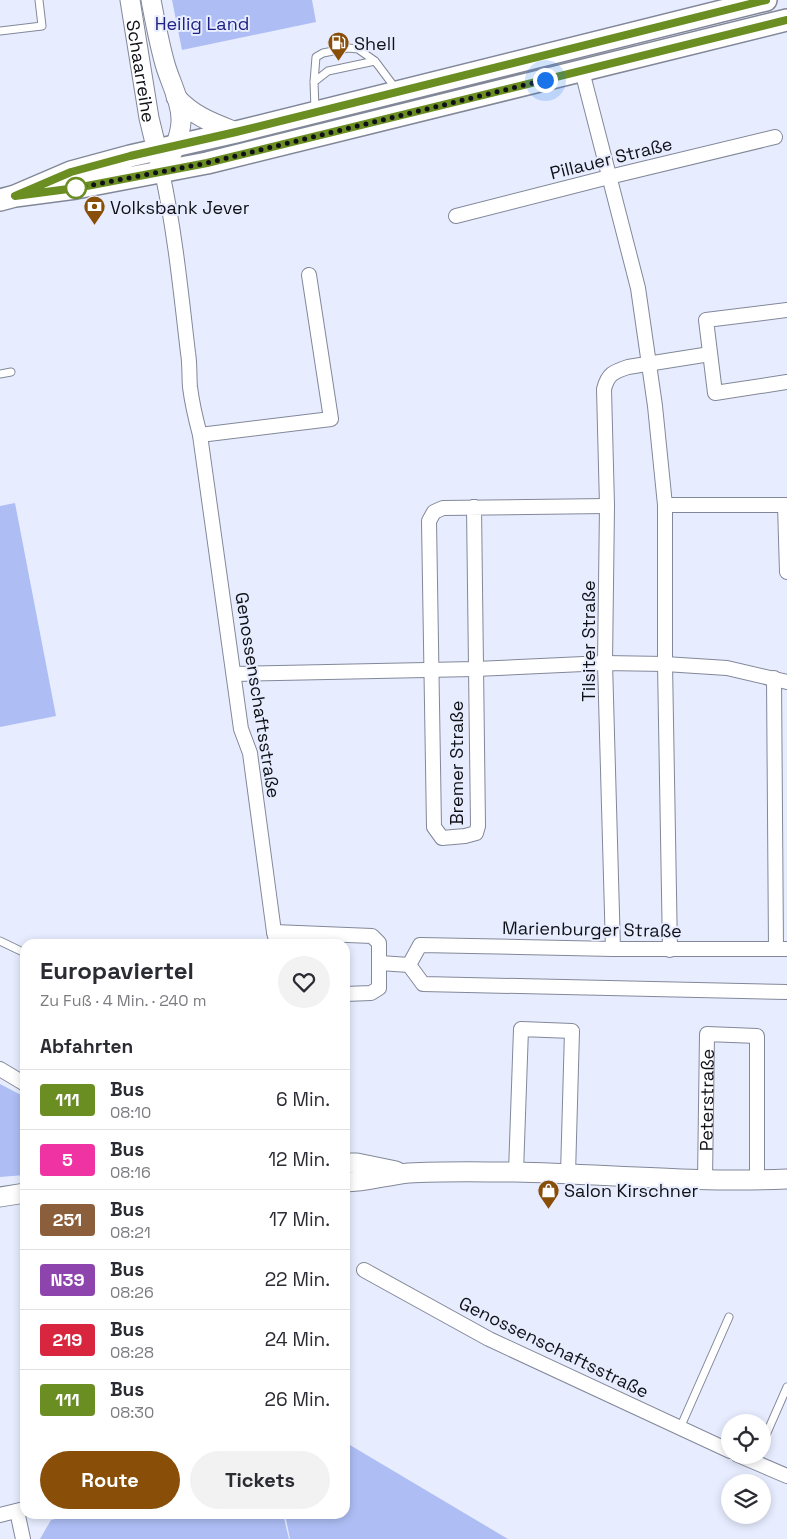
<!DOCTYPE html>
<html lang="de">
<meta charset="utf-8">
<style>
:root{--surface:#fff;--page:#f2f2f3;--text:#2b2b33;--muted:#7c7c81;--line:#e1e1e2;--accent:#894e08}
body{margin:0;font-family:"Space Grotesk",sans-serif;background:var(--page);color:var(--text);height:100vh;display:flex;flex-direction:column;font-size:19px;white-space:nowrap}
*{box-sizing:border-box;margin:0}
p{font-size:16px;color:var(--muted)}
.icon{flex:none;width:28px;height:28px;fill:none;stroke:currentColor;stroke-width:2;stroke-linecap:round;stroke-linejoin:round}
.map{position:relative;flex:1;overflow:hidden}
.drawer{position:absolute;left:20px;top:939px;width:330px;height:580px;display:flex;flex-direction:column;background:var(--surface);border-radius:15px;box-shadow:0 2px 8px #0003}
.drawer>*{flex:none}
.badge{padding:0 10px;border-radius:4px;font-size:18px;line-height:32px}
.tools{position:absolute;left:721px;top:1414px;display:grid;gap:10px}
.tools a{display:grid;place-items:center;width:50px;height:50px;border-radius:50%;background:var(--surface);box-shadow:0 2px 8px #0003;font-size:25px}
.you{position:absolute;width:25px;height:25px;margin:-12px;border:4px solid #fff;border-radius:50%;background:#1a73e8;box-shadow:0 0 0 8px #1a73e833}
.map>.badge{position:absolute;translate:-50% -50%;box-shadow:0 0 0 2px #fff}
h2{padding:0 20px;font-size:19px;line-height:45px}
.round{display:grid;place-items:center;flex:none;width:52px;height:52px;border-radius:26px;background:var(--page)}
.headline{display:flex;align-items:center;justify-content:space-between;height:85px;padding:0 20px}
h1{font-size:24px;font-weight:700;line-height:38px}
.primary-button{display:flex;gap:10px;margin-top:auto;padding:10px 20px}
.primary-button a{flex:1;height:58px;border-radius:30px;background:var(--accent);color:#fff;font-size:20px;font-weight:700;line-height:58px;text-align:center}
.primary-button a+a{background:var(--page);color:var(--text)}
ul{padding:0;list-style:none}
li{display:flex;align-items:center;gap:15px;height:60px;padding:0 20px;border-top:1px solid var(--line)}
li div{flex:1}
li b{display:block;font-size:19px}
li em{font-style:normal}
li .badge{min-width:55px;font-weight:700;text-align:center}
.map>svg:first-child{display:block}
.green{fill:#aebef5}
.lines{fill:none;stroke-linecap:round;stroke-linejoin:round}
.service-casing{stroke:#838899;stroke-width:9}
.minor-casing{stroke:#838899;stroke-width:16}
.secondary-casing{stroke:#838899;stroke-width:21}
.primary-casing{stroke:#838899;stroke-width:24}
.service{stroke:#fff;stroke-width:7}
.minor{stroke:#fff;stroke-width:14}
.secondary{stroke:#fff;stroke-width:19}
.primary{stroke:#fff;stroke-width:21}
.line-casing{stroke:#fff;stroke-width:11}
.line{stroke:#6b8e23;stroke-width:8}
.walk{stroke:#101117;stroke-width:5;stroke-dasharray:0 9}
.stop-dot{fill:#fff;stroke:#6b8e23;stroke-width:2.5}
.labels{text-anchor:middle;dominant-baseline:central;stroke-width:4;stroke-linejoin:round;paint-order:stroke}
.park-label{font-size:18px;fill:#1f2284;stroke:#e7edff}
.poi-label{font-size:18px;fill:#101117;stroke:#e7edff;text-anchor:start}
.street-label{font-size:18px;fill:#101117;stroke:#e7edff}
</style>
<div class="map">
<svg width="787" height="1539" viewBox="0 0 787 1539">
<rect width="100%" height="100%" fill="#e7edff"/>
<!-- green -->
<path class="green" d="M172 0H312L316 22 182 50Z
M15 503 56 716 0 727V506Z
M0 1084 25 1097V1175L0 1177Z
M345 1442 365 1454 508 1539H290L285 1514H345Z
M76 1514H283L289 1539H40L51 1520Z"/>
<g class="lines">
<defs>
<path id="service" d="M0 31 42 26 39 0
M314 82 328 71 375 61
M315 109 314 82 316 57 323 53 348 48 358 49 375 61 396 89
M0 374 11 372
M0 941 25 953
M680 1428 729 1317
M762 1444 787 1387"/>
<g id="minor">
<path d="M582 71 638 288 655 406 665 505V664L670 950"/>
<path d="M162 172C175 232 181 293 188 353 190 364 189 376 190 387 192 403 196 420 200 435L241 729 250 753 274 932 277 944"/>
<path d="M456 216 609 177 775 137"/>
<path d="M787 310 706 320 715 393 787 382"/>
<path d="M200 435 331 419 309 275"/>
<path d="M665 505H787"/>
<path d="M785 505 787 572"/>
<path d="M474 507 478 826 476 833 465 836 442 838 434 827 429 521 434 512 443 508 607 506"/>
<path d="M234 674 475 669 605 663 665 664 727 668 787 682"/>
<path d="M774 678 776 949"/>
<path d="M274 932 372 936 379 943V988L371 993 345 994"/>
<path d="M613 949 605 663 607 506 604 389C608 374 613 372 628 367L710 354"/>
<path d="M787 949H613L420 945 409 965 423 984 787 992"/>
<path d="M380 963 409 965"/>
<path d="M0 1069 25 1084"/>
<path d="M516 1172 521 1029 572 1031 568 1174"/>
<path id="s1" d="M705 1180 707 1034 757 1036V1181"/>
<path d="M364 1270 489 1339 730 1451"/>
<path d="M738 1455 787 1476"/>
<path d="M17 1511 23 1539"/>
<path d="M0 1515 24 1509"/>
</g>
<g id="secondary">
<path id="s2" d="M130 0 149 118 160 163"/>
<path d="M151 0C155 21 159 43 165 64 170 82 182 103 181 122 180 140 171 157 162 172"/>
<path d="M176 97C193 116 213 123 236 132"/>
<path d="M345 1163H357L396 1171"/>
<path d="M345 1182C367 1182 387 1175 409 1173 444 1171 480 1172 515 1172 605 1174 696 1183 787 1179"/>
<path d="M0 1197 25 1193"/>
</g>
<path id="primary" d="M15 196 76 188 207 163 787 20
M0 200 15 196 71 172 130 156 236 132 766 0"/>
</defs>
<!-- service casing -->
<use href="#service" class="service-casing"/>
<!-- minor casing -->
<use href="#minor" class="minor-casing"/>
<!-- secondary casing -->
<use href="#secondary" class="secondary-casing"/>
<!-- primary casing -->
<use href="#primary" class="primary-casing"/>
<!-- service -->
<use href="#service" class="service"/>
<!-- minor -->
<use href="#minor" class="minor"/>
<!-- secondary -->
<use href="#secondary" class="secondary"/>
<!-- primary -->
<use href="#primary" class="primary"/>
</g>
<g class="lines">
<defs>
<path id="line" d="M766 0 236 132 130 156 71 172 15 196 76 188 207 163 787 20"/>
</defs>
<!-- line casing -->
<use href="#line" class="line-casing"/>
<!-- line -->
<use href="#line" class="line"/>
<!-- walk -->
<path class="walk" d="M76 188 207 163 545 80"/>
</g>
<!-- icons -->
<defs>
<symbol id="fuel-pin" viewBox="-11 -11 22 30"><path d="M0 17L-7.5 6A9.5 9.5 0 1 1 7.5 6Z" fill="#894e08" stroke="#e7edff"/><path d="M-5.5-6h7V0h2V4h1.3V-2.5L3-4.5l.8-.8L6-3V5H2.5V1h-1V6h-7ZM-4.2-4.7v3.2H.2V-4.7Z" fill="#fff"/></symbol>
<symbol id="bank-pin" viewBox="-11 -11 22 30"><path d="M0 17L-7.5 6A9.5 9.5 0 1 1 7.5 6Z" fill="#894e08" stroke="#e7edff"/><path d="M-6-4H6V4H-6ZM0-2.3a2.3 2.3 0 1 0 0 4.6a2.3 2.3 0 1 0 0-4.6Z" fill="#fff"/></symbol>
<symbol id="shop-pin" viewBox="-11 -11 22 30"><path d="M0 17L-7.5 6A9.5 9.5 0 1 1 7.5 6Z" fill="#894e08" stroke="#e7edff"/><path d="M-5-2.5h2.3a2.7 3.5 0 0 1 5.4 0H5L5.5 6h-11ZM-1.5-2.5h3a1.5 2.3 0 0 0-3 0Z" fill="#fff"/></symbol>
</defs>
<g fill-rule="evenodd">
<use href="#fuel-pin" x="326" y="30" width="25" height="34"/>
<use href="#bank-pin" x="82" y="194" width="25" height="34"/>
<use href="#shop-pin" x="536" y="1178" width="25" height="34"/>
</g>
<!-- markers -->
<circle class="stop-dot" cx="76" cy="188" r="10"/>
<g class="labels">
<!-- park labels -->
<g class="park-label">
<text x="202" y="23">Heilig Land</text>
</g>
<!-- poi labels -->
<g class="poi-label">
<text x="354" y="43">Shell</text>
<text x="110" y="207">Volksbank Jever</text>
<text x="564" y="1190">Salon Kirschner</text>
</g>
<!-- street labels -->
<g class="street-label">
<text stroke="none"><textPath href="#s2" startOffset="72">Schaarreihe</textPath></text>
<text transform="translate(611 158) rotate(-14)">Pillauer Straße</text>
<text transform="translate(588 641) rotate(-90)">Tilsiter Straße</text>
<text transform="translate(258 695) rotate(81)">Genossenschaftsstraße</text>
<text transform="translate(456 763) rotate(-90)">Bremer Straße</text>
<text transform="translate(592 929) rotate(1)">Marienburger Straße</text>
<text stroke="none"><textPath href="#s1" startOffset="80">Peterstraße</textPath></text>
<text transform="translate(554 1347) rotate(26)">Genossenschaftsstraße</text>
</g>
</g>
</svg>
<div class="tools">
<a><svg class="icon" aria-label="locate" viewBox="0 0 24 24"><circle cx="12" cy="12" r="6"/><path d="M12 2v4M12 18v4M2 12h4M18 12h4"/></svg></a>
<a><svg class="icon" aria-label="layers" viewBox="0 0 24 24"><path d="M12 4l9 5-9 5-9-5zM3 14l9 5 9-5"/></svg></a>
</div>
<div class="you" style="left:545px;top:80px"></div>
<section class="drawer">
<div class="headline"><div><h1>Europaviertel</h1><p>Zu Fuß · 4 Min. · 240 m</p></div><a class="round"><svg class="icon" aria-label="heart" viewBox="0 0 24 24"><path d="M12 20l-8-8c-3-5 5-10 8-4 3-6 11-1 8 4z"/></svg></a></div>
<h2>Abfahrten</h2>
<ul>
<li><span class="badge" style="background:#6b8e23;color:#fff">111</span><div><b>Bus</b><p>08:10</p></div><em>6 Min.</em></li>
<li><span class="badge" style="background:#f033a3;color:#fff">5</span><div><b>Bus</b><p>08:16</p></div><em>12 Min.</em></li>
<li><span class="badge" style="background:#8b5e3c;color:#fff">251</span><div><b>Bus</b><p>08:21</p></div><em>17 Min.</em></li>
<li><span class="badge" style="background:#8e44ad;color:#fff">N39</span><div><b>Bus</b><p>08:26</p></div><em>22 Min.</em></li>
<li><span class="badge" style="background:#d7263d;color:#fff">219</span><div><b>Bus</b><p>08:28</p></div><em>24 Min.</em></li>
<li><span class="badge" style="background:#6b8e23;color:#fff">111</span><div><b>Bus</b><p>08:30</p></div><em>26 Min.</em></li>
</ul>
<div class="primary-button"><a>Route</a><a>Tickets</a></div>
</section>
</div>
